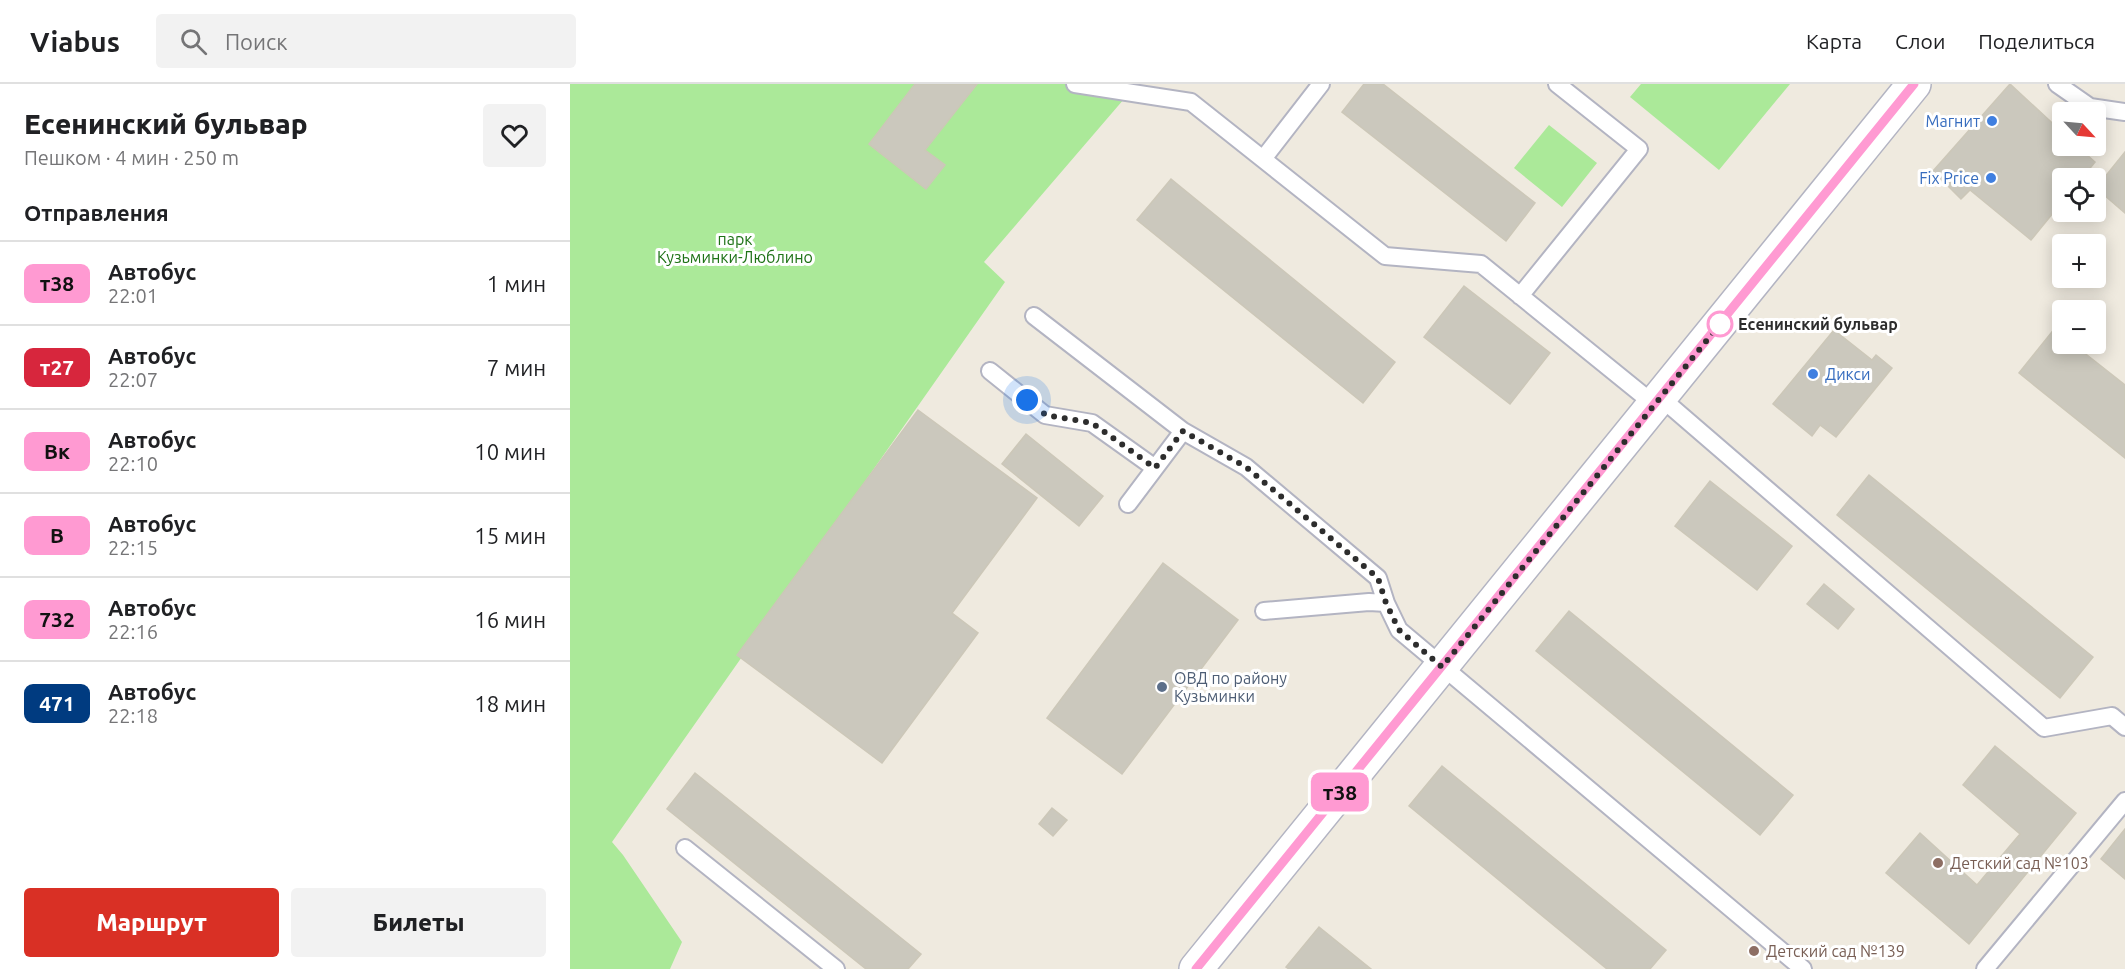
<!DOCTYPE html>
<html lang="ru">
<meta charset="utf-8">
<style>
:root{--surface:#fff;--page:#f2f2f2;--text:#202124;--muted:#757577;--line:#e0e0e0;--accent:#d93025}
body{margin:0;font-family:Ubuntu,sans-serif;background:var(--page);color:var(--text);height:100vh;display:flex;flex-direction:column;font-size:22px;white-space:nowrap}
*{box-sizing:border-box;margin:0}
p{font-size:20px;color:var(--muted)}
.icon{flex:none;width:33px;height:33px;fill:none;stroke:currentColor;stroke-width:2;stroke-linecap:round;stroke-linejoin:round}
.map{position:relative;flex:1;overflow:hidden}
.side{display:flex;flex-direction:column;background:var(--surface);width:570px}
.side>*{flex:none}
.badge{padding:0 12px;border-radius:9px;font-size:21px;line-height:39px}
.needle{width:39px;rotate:116deg}
.controls{position:absolute;left:1482px;top:18px;display:grid;gap:12px}
.controls a{display:grid;place-items:center;width:54px;height:54px;border-radius:6px;background:var(--surface);box-shadow:0 3px 15px #0003;font-size:30px}
.you{position:absolute;width:30px;height:30px;margin:-15px;border:4px solid #fff;border-radius:50%;background:#1a73e8;box-shadow:0 0 0 9px #1a73e833}
.map>.badge{position:absolute;translate:-50% -50%;box-shadow:0 0 0 3px #fff}
h2{padding:0 24px;font-size:22px;line-height:54px}
.round{display:grid;place-items:center;flex:none;width:63px;height:63px;border-radius:6px;background:var(--page)}
.headline{display:flex;align-items:center;justify-content:space-between;height:102px;padding:0 24px}
h1{font-size:28px;font-weight:800;line-height:45px}
.cta{display:flex;gap:12px;margin-top:auto;padding:12px 24px}
.cta a{flex:1;height:69px;border-radius:6px;background:var(--accent);color:#fff;font-size:24px;font-weight:800;line-height:69px;text-align:center}
.cta a+a{background:var(--page);color:var(--text)}
ul{padding:0;list-style:none}
li{display:flex;align-items:center;gap:18px;height:84px;padding:0 24px;border-top:2px solid var(--line)}
li div{flex:1}
li b{display:block;font-size:22px}
li em{font-style:normal}
li .badge{min-width:66px;font-weight:700;text-align:center}
header{display:flex;align-items:center;gap:36px;box-sizing:border-box;height:84px;padding:0 30px;background:var(--surface);border-bottom:2px solid var(--line)}
header strong{font-size:28px}
nav{display:flex;gap:33px;margin-inline-start:auto;font-size:21px}
.search{width:420px;height:54px;background:var(--page);display:flex;align-items:center;gap:15px;box-sizing:border-box;padding:0 21px;border-radius:6px;color:var(--muted);font-size:22px}
main{display:flex;flex:1;min-height:0}
.map>svg:first-child{display:block}
.green{fill:#abe999}
.building{fill:#cbc8bd;stroke:#ccc7b8;stroke-width:1.5}
.lines{fill:none;stroke-linecap:round;stroke-linejoin:round}
.service-casing{stroke:#b3b4c2;stroke-width:20}
.secondary-casing{stroke:#b3b4c2;stroke-width:36}
.service{stroke:#fff;stroke-width:16}
.secondary{stroke:#fff;stroke-width:33}
.line-casing{stroke:#fff;stroke-width:14}
.line{stroke:#ff9ad2;stroke-width:9}
.walk{stroke:#2d2d2d;stroke-width:6;stroke-dasharray:0 10.8}
.shop-dot{fill:#3f7fe0;stroke:#fff;stroke-width:2}
.stop-dot{fill:#fff;stroke:#ff9ad2;stroke-width:3}
.service-dot{fill:#5c6f8a;stroke:#fff;stroke-width:2}
.education-dot{fill:#8d6e63;stroke:#fff;stroke-width:2}
.labels{text-anchor:middle;dominant-baseline:central;stroke-width:6;stroke-linejoin:round;paint-order:stroke}
.shop-label{font-size:16px;fill:#366cbe;stroke:#fff;text-anchor:end}
.park-label{font-size:16px;fill:#1e7216;stroke:#fff}
.stop-label{font-size:16px;font-weight:bold;fill:#2d2d2d;stroke:#fff;text-anchor:start}
.service-label{font-size:16px;fill:#4e5e75;stroke:#fff;text-anchor:start}
.education-label{font-size:16px;fill:#785e54;stroke:#fff;text-anchor:start}
</style>
<header>
<strong>Viabus</strong>
<div class="search"><svg class="icon" aria-label="search" viewBox="0 0 24 24"><circle cx="10" cy="10" r="6"/><path d="M15 15l6 6"/></svg>Поиск</div>
<nav><a>Карта</a><a>Слои</a><a>Поделиться</a></nav>
</header>
<main>
<section class="side">
<div class="headline"><div><h1>Есенинский бульвар</h1><p>Пешком · 4 мин · 250 m</p></div><a class="round"><svg class="icon" aria-label="heart" viewBox="0 0 24 24"><path d="M12 20l-8-8c-3-5 5-10 8-4 3-6 11-1 8 4z"/></svg></a></div>
<h2>Отправления</h2>
<ul>
<li><span class="badge" style="background:#ff9ad2;color:#111">т38</span><div><b>Автобус</b><p>22:01</p></div><em>1 мин</em></li>
<li><span class="badge" style="background:#d7263d;color:#fff">т27</span><div><b>Автобус</b><p>22:07</p></div><em>7 мин</em></li>
<li><span class="badge" style="background:#ff9ad2;color:#111">Вк</span><div><b>Автобус</b><p>22:10</p></div><em>10 мин</em></li>
<li><span class="badge" style="background:#ff9ad2;color:#111">В</span><div><b>Автобус</b><p>22:15</p></div><em>15 мин</em></li>
<li><span class="badge" style="background:#ff9ad2;color:#111">732</span><div><b>Автобус</b><p>22:16</p></div><em>16 мин</em></li>
<li><span class="badge" style="background:#003b80;color:#fff">471</span><div><b>Автобус</b><p>22:18</p></div><em>18 мин</em></li>
</ul>
<div class="cta"><a>Маршрут</a><a>Билеты</a></div>
</section>
<div class="map">
<svg width="1555" height="885" viewBox="0 0 1555 885">
<rect width="100%" height="100%" fill="#efeadf"/>
<!-- green -->
<path class="green" d="M0 0H533L554 15 414 178 435 198 42 758 53 771 112 858 100 885H0Z
M1071 0H1220L1149 86 1060 13Z
M979 41 1027 79 992 123 944 84Z"/>
<!-- building -->
<path class="building" d="M345 0H407L355 66 375 81 356 105 299 60Z
M794 0H813L965 119 936 157 772 28Z
M1440 0 1492 48V62H1507L1525 78 1512 94H1492V118L1461 156 1400 106 1391 115 1363 87Z
M1555 68V129L1526 104Z
M601 95 825 278 793 319 567 136Z
M894 202 980 269 940 320 854 253Z
M1485 244 1492 251V260H1503L1555 301V374L1449 289Z
M1264 246 1302 276 1306 271 1322 284 1266 353 1250 341 1242 352 1203 320Z
M348 326 467 414 382 529 408 549 312 679 167 571Z
M456 350 533 412 509 442 432 380Z
M1299 391 1523 573 1490 614 1267 431Z
M1140 397 1222 462 1187 506 1105 442Z
M593 479 668 536 552 690 477 634Z
M1254 500 1284 525 1268 545 1237 520Z
M999 527 1223 711 1190 751 966 567Z
M1425 662 1506 729 1399 860 1316 789 1350 749 1407 801 1450 750 1393 701Z
M872 682 1096 866 1080 885H1037L839 722Z
M125 689 351 870 338 885H296L97 725Z
M482 724 497 736 483 752 469 740Z
M1555 745V795L1531 775Z
M749 843 801 885H719L716 883Z"/>
<g class="lines">
<defs>
<path id="service" d="M505 0 621 18 815 172 911 180 1085 321
M1487 0 1520 23 1555 28
M693 75 751 0
M950 212 1069 65 987 0
M464 232 613 347
M420 287 475 331 522 339 585 384
M1090 313 1474 644 1542 632 1555 643
M558 420 613 347 676 383 808 494 816 519 829 546 1233 885
M694 527 799 518 816 519
M115 764 266 885
M1415 885 1555 717"/>
<path id="secondary" d="M626 885 1344 0"/>
</defs>
<!-- service casing -->
<use href="#service" class="service-casing"/>
<!-- secondary casing -->
<use href="#secondary" class="secondary-casing"/>
<!-- service -->
<use href="#service" class="service"/>
<!-- secondary -->
<use href="#secondary" class="secondary"/>
</g>
<g class="lines">
<defs>
<path id="line" d="M626 885 1344 0"/>
</defs>
<!-- line casing -->
<use href="#line" class="line-casing"/>
<!-- line -->
<use href="#line" class="line"/>
<!-- walk -->
<path class="walk" d="M457 316 476 331 522 339 585 384 613 347 676 383 808 494 816 519 829 546 872 583 1150 240"/>
</g>
<!-- markers -->
<g class="shop-dot">
<circle cx="1422" cy="37" r="6"/>
<circle cx="1421" cy="94" r="6"/>
<circle cx="1243" cy="290" r="6"/>
</g>
<circle class="stop-dot" cx="1150" cy="240" r="12"/>
<circle class="service-dot" cx="592" cy="603" r="6"/>
<g class="education-dot">
<circle cx="1368" cy="779" r="6"/>
<circle cx="1184" cy="867" r="6"/>
</g>
<g class="labels">
<!-- shop labels -->
<g class="shop-label">
<text x="1410" y="37">Магнит</text>
<text x="1409" y="94">Fix Price</text>
<text x="1255" y="290" text-anchor="start">Дикси</text>
</g>
<!-- park labels -->
<g class="park-label">
<text x="165" y="155">парк<tspan x="165" dy="18">Кузьминки-Люблино</tspan></text>
</g>
<!-- stop labels -->
<g class="stop-label">
<text x="1168" y="240">Есенинский бульвар</text>
</g>
<!-- service labels -->
<g class="service-label">
<text x="604" y="594">ОВД по району<tspan x="604" dy="18">Кузьминки</tspan></text>
</g>
<!-- education labels -->
<g class="education-label">
<text x="1380" y="779">Детский сад №103</text>
<text x="1196" y="867">Детский сад №139</text>
</g>
</g>
</svg>
<div class="controls">
<a><svg class="needle" viewBox="-14 -14 28 28"><path d="M0-13l5 13h-10z" fill="#e53935"/><path d="M0 13l5-13h-10z" fill="#757577"/></svg></a>
<a><svg class="icon" aria-label="locate" viewBox="0 0 24 24"><circle cx="12" cy="12" r="6"/><path d="M12 2v4M12 18v4M2 12h4M18 12h4"/></svg></a>
<a>+</a>
<a>−</a>
</div>
<div class="you" style="left:457px;top:316px"></div>
<b class="badge" style="left:770px;top:708px;background:#ff9ad2;color:#111">т38</b>
</div>
</main>
